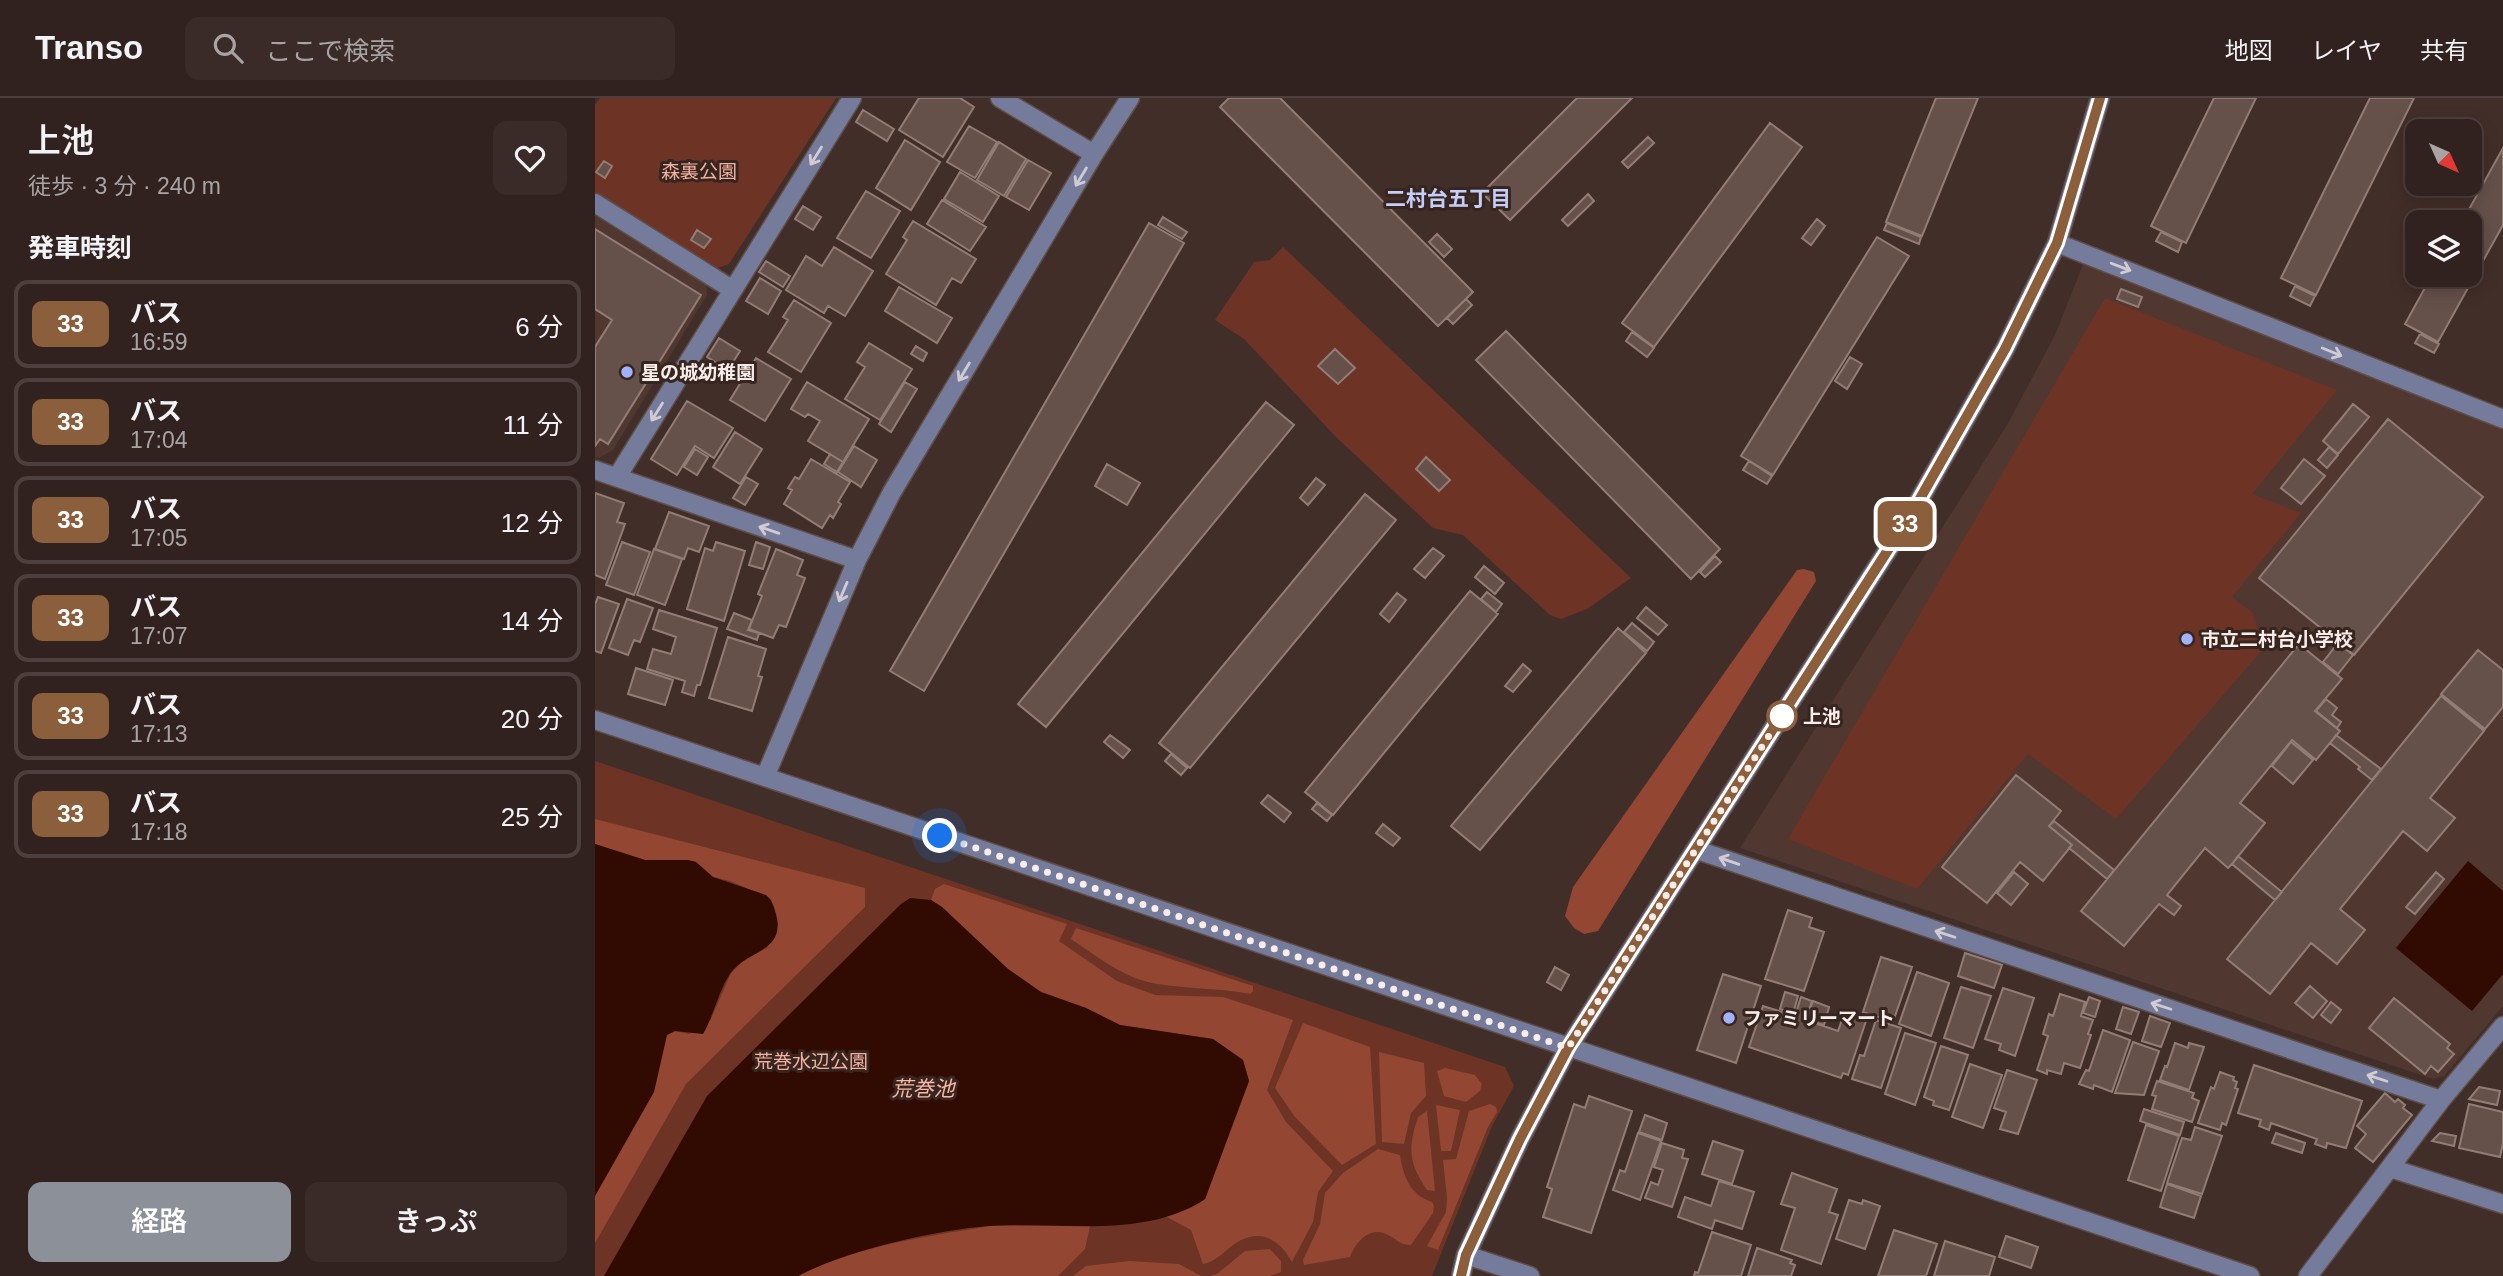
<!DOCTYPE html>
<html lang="ja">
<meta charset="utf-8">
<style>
:root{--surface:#32221f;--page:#3a2a28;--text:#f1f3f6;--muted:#a8a4a4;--line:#4d3f3d;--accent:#8c9099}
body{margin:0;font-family:Arial,"Noto Sans JP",sans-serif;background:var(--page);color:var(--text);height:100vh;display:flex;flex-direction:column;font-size:26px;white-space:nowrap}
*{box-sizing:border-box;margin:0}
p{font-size:23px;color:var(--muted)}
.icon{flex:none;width:38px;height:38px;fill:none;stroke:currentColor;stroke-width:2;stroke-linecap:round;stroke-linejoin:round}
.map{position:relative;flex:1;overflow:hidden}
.drawer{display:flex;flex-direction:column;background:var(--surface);width:595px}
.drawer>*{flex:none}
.badge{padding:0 14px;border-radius:10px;font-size:24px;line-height:46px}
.needle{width:46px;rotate:135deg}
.controls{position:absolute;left:1810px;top:21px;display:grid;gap:14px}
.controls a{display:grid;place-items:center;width:77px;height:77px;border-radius:14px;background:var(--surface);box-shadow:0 4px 18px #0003,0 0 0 2px var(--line);font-size:35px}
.you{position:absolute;width:35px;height:35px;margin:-18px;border:5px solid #fff;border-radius:50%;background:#1a73e8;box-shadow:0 0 0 10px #1a73e833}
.map>.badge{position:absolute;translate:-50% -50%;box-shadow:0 0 0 4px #fff}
h2{padding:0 28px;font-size:26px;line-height:63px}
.round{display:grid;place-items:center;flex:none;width:74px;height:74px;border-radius:14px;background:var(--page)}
.head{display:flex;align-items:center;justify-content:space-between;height:119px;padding:0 28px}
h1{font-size:33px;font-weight:600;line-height:52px}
.primary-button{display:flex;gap:14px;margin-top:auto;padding:14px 28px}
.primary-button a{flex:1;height:80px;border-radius:14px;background:var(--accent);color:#fff;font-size:28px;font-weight:600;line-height:80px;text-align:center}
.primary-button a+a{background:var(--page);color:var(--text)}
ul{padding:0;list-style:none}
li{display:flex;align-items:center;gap:21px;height:88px;margin:0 14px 10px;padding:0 14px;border:4px solid var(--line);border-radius:14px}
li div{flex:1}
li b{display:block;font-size:26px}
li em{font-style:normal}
li .badge{min-width:77px;font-weight:700;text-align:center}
header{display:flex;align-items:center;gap:42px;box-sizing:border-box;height:98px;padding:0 35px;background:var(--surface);border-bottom:2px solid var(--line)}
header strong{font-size:33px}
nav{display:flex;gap:38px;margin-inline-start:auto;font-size:24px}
.search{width:490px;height:63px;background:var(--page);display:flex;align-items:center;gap:18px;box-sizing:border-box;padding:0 24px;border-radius:14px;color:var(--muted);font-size:26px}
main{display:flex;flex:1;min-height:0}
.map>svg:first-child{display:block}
.built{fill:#503730}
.green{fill:#6d3425}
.forest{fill:#934631}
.water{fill:#310a02}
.building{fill:#65504a;stroke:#937c76;stroke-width:2}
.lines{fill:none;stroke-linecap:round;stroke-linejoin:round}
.minor-casing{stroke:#5f4d48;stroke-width:21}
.minor{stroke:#747b9b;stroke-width:18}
.oneway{stroke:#d2cbd2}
.line-casing{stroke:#fff;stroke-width:16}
.line{stroke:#8b5e3c;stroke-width:10}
.walk{stroke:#faede9;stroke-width:7;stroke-dasharray:0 12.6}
.poi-dot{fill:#a3b2fd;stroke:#372520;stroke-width:2.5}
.stop-dot{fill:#fff;stroke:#8b5e3c;stroke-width:3.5}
.labels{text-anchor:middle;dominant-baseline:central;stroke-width:6;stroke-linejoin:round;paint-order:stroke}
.park-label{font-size:19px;fill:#f4b09e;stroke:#372520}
.poi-label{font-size:19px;font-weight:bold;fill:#faede9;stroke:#372520;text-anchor:start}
.stop-label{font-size:19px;font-weight:bold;fill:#faede9;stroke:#372520;text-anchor:start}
.neighbourhood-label{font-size:21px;font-weight:bold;fill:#c5cef9;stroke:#372520}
.water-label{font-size:21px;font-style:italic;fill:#fcb8a5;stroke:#372520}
</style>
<header>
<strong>Transo</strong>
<div class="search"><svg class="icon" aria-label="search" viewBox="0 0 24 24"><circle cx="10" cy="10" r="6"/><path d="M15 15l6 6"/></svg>ここで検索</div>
<nav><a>地図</a><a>レイヤ</a><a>共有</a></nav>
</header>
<main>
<section class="drawer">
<div class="head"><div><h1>上池</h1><p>徒歩 · 3 分 · 240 m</p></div><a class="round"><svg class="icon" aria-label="heart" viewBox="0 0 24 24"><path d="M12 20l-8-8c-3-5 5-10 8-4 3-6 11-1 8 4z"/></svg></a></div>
<h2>発車時刻</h2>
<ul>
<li><span class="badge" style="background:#8b5e3c;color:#fff">33</span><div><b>バス</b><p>16:59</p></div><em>6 分</em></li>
<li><span class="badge" style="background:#8b5e3c;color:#fff">33</span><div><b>バス</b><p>17:04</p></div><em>11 分</em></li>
<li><span class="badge" style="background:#8b5e3c;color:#fff">33</span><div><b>バス</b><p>17:05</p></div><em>12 分</em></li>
<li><span class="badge" style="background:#8b5e3c;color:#fff">33</span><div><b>バス</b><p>17:07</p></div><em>14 分</em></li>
<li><span class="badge" style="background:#8b5e3c;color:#fff">33</span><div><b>バス</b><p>17:13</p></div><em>20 分</em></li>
<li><span class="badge" style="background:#8b5e3c;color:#fff">33</span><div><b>バス</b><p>17:18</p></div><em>25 分</em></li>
</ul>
<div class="primary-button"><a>経路</a><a>きっぷ</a></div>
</section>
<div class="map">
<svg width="1908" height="1178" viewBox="0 0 1908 1178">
<rect width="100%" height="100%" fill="#422e29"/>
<!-- built -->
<path class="built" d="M0 115 111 186 112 197 18 352 4 360 0 359Z
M1489 164 1908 332V908L1849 978 1838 981 1145 750 1412 327 1460 237Z"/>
<!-- green -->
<path class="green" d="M5 0H241L134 166 122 170 0 95V7Z
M688 149 1036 480 992 511 966 521 955 517 868 437 838 430 740 338 649 241 620 222 659 164 675 162Z
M1510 200 1742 292 1657 396 1706 415 1637 499 1658 515 1668 551 1521 721 1433 656 1322 791 1193 741Z
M0 663 910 969 919 988 897 1028 837 1178H0Z"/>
<!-- forest -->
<path class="forest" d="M1209 471 1219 474 1221 483 1003 833 989 836 979 830 970 818 978 789 1202 472Z
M0 721 270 790V809L91 986 0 1145V1098L21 1058 72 937 80 933 94 936 115 923 136 875 153 858 172 850 183 826 176 801 135 783 118 779 101 764 93 762H50L0 746Z
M349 786 472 826 464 843 522 883 560 897 628 899 698 922 672 992 691 1024 738 1073 723 1094 718 1124 697 1164C686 1144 669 1131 646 1142 632 1149 624 1163 608 1166L596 1132 570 1118 596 1110 610 1101 654 983 648 962 618 941 525 927 491 910 446 894 413 871 347 809 336 802 340 791Z
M481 830 658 888V893L655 896C624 890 593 891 562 886 530 881 503 859 476 841Z
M708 925 775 949 781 1046 747 1067 700 1019 680 990Z
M784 954 829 965 831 998 816 1015 809 1046 787 1044Z
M850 970 880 977 887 986 885 993 871 1004 849 998 842 973Z
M895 1006 901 1009 902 1014 893 1029 843 1152 832 1148 851 1114 852 1100 848 1062 861 1061 874 1013Z
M841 1007 865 1012 856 1053H846Z
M832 1013 840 1093 832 1092C813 1064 813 1050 823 1019Z
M783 1051 805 1057C808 1078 815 1097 837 1104L839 1108 838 1115 816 1147C805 1147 804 1143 795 1138 776 1126 761 1143 755 1159L709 1167 708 1162 725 1126 730 1095 748 1075Z
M394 1128H495L490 1151 463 1178H203C260 1148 330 1139 394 1128Z
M675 1151 686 1163V1174L675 1178H615L622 1176 650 1153Z
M534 1163 584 1166 606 1178H478L491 1168Z"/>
<!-- water -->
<path class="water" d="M0 746 50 762H93L101 764 118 779 171 797C177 802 179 809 181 816 191 855 152 851 135 876 123 894 119 917 108 936L80 933 72 937 59 994 0 1098Z
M1873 763 1908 793V876L1877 913 1801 850Z
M315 800 336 802 347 809 413 871 446 894 491 910 525 927 618 941 648 962 654 983 610 1101C549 1142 463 1123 394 1128 340 1132 250 1153 203 1178H9L112 998 306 806Z"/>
<!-- building -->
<path class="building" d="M324 0H365L379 9 348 59 304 32Z
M634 0H685L878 194 843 228 625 9Z
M982 0H1037L915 122 887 95Z
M1341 0H1383L1327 138 1291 124Z
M1619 0H1661L1591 145 1556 128Z
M1775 0H1819L1721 197 1686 180Z
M268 12 299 31 292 43 261 24Z
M1175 25 1207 49 1059 249 1027 225Z
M374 28 402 44 380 80 352 64Z
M1053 39 1059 45 1033 70 1027 64Z
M310 42 345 64 316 112 281 90Z
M404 44 431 61 409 98 382 82Z
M1908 50V127L1843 244 1810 226 1837 177H1874V124H1867Z
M433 62 456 75 434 112 411 99Z
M9 63 17 68 10 80 1 74Z
M365 74 404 98 388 124 349 101Z
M271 93 305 113 276 160 242 140Z
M993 96 999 103 973 128 967 122Z
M347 102 391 129 375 153 332 126Z
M208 108 226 119 218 132 200 121Z
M568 119 592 134 587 141 563 127Z
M1222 121 1230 128 1216 147 1207 140Z
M318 123 381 161 366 185 357 180 341 207 291 176 312 142 308 139Z
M554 125 589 145 329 593 295 573Z
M1292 125 1326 139 1324 146 1289 132Z
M0 131 106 197 13 346 5 341 0 348V249L17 222 0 211Z
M102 132 116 141 109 150 96 142Z
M1566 134 1587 144 1583 154 1561 143Z
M842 136 857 151 849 159 834 144Z
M1282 139 1314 158 1178 377 1146 358Z
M239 149 278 173 250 218 233 208 229 215 191 192 211 158 227 168Z
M171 163 195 178 188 189 164 174Z
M165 180 186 193 173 216 151 203Z
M1700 188 1720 198 1715 208 1695 198Z
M304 189 357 220 342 245 290 213Z
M1526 191 1547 199 1543 209 1522 201Z
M871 201 877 207 858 226 852 220Z
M199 202 236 225 206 274 173 254 193 222 188 219Z
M911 233 1125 451 1096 481 881 262Z
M1037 234 1059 250 1052 259 1031 243Z
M1825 236 1844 246 1839 255 1820 245Z
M124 240 145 253 133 272 112 259Z
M274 245 317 271 285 322 250 301 270 269 262 264Z
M321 248 332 255 328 263 316 256Z
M740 251 760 270 743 286 723 268Z
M1255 259 1267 266 1252 291 1240 283Z
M161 260 196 281 170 323 135 302Z
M212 284 274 321 248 364 213 343 225 323 213 316 210 319 196 311Z
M310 284 322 291 296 334 284 326Z
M92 303 138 330 119 360 100 348 82 377 56 361Z
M671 304 699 327 451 629 423 606Z
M1758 306 1774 319 1743 356 1728 343Z
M1793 321 1888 399 1759 557 1664 480Z
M140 334 167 351 145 386 118 369Z
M259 348 282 362 266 389 243 374Z
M1734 349 1743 357 1732 370 1723 362Z
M100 351 113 359 102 377 89 369Z
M235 356 248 364 242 374 229 366Z
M831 359 855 382 844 393 821 371Z
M216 361 255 384 243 404 246 406 238 420 235 417 227 430 189 406 197 392 193 390 200 379 204 381Z
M1709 361 1730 378 1706 406 1686 390Z
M1154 363 1177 378 1172 386 1148 372Z
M512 366 545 385 532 407 500 388Z
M151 379 163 386 150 407 138 400Z
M721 380 730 387 713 407 705 400Z
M0 395 29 405 22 424 30 426 10 481 0 477Z
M770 396 801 422 595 670 564 645Z
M74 414 114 428 104 454 93 450 89 461 60 451Z
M27 444 55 454 39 497 11 487Z
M121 444 150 453 129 523 92 511 110 450 118 453Z
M161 444 175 449 168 471 154 467Z
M838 450 849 458 830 480 819 471Z
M59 451 87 461 70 507 42 497Z
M181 451 208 462 202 477 210 480 191 529 184 527 178 540 154 531 167 498 163 496Z
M1120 458 1126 464 1110 479 1105 474Z
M889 468 909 485 900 496 880 479Z
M875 493 903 516 738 717 710 694Z
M892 494 907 506 901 514 886 501Z
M802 495 811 502 794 524 785 516Z
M3 499 24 506 6 555 0 553V506Z
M32 501 58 510 45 544 39 542 33 557 14 550Z
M1051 509 1072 527 1063 537 1042 520Z
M64 512 122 530 105 587H102L99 598 87 594 90 583 52 571 58 551 76 556 81 539 58 531Z
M139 515 157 522 153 532 164 535 162 542 132 531Z
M1037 525 1059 544 1052 553 1029 534Z
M1023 530 1051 555 885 752 856 728Z
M133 539 171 551 163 578 167 579 157 613 114 600Z
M1743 545 1758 557 1743 576 1728 564Z
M1704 546 1747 581 1720 613 1745 633 1721 662 1697 642 1645 705 1670 725 1637 766 1633 770 1610 750 1572 797 1586 808 1579 817 1564 806 1529 848 1486 813Z
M1883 552 1908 572V609L1890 631 1846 596Z
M928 566 936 573 918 594 910 588Z
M41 570 78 582 70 607 33 596Z
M1846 598 1889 633 1835 700 1860 720 1832 753 1808 733 1745 811 1770 832 1742 866 1716 845 1675 896 1632 861Z
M1731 601 1742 610 1737 617 1746 624 1742 630 1721 613Z
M515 637 535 652 528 660 509 644Z
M1741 637 1786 671 1777 682 1763 671 1765 669 1735 645Z
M1696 644 1718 662 1698 686 1677 668Z
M576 656 592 670 586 677 570 663Z
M1421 677 1466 713 1454 728 1477 747 1448 783 1425 764 1392 805 1347 769Z
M673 697 696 715 689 724 666 705Z
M722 705 737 717 732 723 717 711Z
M1459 723 1519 772 1512 781 1474 750 1477 747 1454 728Z
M788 726 805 740 798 748 781 735Z
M1643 758 1687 794 1680 802 1637 766Z
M1419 774 1433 786 1416 807 1402 795Z
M1841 774 1849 781 1820 816 1811 809Z
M1193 812 1217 820 1214 829 1229 834 1209 893 1170 881Z
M1370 855 1407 867 1399 890 1363 878Z
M1286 859 1317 869 1298 924 1268 914Z
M960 869 974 877 966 892 952 884Z
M1322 874 1354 885 1336 938 1304 926Z
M1128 876 1166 888 1141 965 1102 952Z
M1715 888 1732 903 1718 920 1700 905Z
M1366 889 1396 898 1378 950 1349 940Z
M1408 890 1439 900 1420 958 1404 952 1406 946 1390 941Z
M1190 894 1203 898 1198 916 1185 911Z
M1465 896 1490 904 1486 918 1498 922 1493 936 1496 937 1485 970 1469 965 1466 976 1452 972V976L1442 972 1453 938 1448 936 1454 916 1458 918Z
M1206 899 1217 903 1211 922 1243 933 1250 913 1272 920 1253 977 1248 975 1246 980 1154 949 1168 908 1200 918Z
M1494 899 1505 903 1500 919 1488 915Z
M1799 900 1855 946 1852 950 1859 956 1843 974 1836 968 1830 976 1774 930Z
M1218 903 1234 909 1229 927 1211 922Z
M1736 904 1746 912 1736 925 1726 917Z
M1528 909 1544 914 1536 936 1521 931Z
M1555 918 1575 925 1566 949 1547 943Z
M1281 922 1306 930 1286 990 1257 981 1265 957 1269 958Z
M1508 932 1535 942 1517 994 1499 987 1498 991 1484 986 1491 972 1494 973Z
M1310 935 1341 945 1320 1007 1290 996Z
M1538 944 1564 953 1549 997 1520 995Z
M1580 945 1593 950 1594 945 1609 949 1594 992 1565 982 1570 968 1572 969Z
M1346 948 1373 957 1354 1012 1338 1007 1339 1003 1329 999Z
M1375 966 1407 977 1388 1030 1357 1019Z
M1659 967 1767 1003 1751 1050 1732 1045 1731 1050 1720 1046 1722 1041 1676 1025 1674 1032 1664 1028 1666 1022 1643 1015Z
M1412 972 1442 982 1423 1036 1405 1031 1411 1014 1399 1010Z
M1625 974 1639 979 1638 982 1642 984 1640 990 1643 991 1631 1027 1627 1025 1625 1032 1603 1025 1616 989 1619 991Z
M1562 983 1599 995 1597 1000 1604 1003 1597 1024 1557 1011 1561 998 1557 997Z
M1884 989 1905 993 1902 1007 1874 1001Z
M1790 995 1800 1004 1803 1001 1810 1007 1808 1010 1817 1017 1778 1064 1760 1050 1771 1036 1762 1028Z
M994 998 1037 1013 996 1135 948 1119 957 1091 952 1089 979 1006 990 1010Z
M1874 1006 1908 1014V1045L1905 1059 1864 1050Z
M1549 1011 1589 1024 1585 1037 1545 1023Z
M1050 1017 1072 1025 1067 1042 1044 1034Z
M1551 1027 1584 1038 1566 1093 1533 1082Z
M1600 1029 1627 1038 1607 1096 1572 1085 1587 1040 1596 1042Z
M1043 1035 1066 1043 1045 1102 1018 1092 1025 1072 1030 1074Z
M1681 1035 1710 1045 1707 1055 1677 1045Z
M1845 1035 1861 1038 1859 1048 1837 1043Z
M1118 1043 1148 1053 1137 1086 1107 1076Z
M1067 1045 1089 1052 1087 1060 1093 1061 1077 1109 1050 1100 1056 1084 1063 1087 1068 1072 1059 1069Z
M1197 1075 1242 1091 1234 1114 1243 1117 1226 1166 1186 1152 1200 1110 1186 1106Z
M1124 1083 1159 1094 1147 1131 1120 1122 1117 1131 1083 1119 1090 1099 1116 1108Z
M1572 1086 1606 1098 1599 1120 1565 1109Z
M1254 1102 1267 1106 1268 1102 1285 1108 1270 1151 1241 1141Z
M1299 1132 1342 1146 1331 1178H1283Z
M1117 1134 1156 1147 1146 1178H1099L1100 1174 1103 1175Z
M1411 1138 1443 1149 1436 1170 1404 1159Z
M1350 1143 1400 1159 1394 1178H1339Z
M1162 1150 1197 1162 1195 1165 1200 1167 1196 1178H1153Z"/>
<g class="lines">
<defs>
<path id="minor" d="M405 0 499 56
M0 105 138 192
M1462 145 1908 321
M0 372 262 462
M22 379 257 0
M0 622 1655 1178
M170 679 262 462 297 394 499 56 535 0
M1102 752 1846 1002
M1795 1070 1908 1106
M871 1157 935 1178
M866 1178 871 1157 925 1041 973 950 1318 413 1410 251 1462 145 1505 0
M1713 1178 1846 1002 1908 928"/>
</defs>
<!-- minor casing -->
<use href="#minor" class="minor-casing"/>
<!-- minor -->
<use href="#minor" class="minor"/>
</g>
<!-- one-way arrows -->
<defs><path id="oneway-shaft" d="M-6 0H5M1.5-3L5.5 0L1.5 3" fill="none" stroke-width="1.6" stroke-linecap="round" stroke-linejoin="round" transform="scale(1.75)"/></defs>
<g class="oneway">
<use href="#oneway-shaft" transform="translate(221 58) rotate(122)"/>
<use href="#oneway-shaft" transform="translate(486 79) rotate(121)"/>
<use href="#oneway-shaft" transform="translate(1526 169) rotate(21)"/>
<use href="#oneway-shaft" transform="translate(1737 254) rotate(22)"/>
<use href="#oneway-shaft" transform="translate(369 274) rotate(121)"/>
<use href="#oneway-shaft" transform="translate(62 314) rotate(122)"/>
<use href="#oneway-shaft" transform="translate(174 432) rotate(-161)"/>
<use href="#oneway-shaft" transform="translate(248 494) rotate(113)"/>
<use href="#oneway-shaft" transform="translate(1134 763) rotate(-161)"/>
<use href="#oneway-shaft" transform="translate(1350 836) rotate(-162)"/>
<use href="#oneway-shaft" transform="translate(1566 908) rotate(-162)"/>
<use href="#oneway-shaft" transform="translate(1782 980) rotate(-162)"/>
</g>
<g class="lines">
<defs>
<path id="line" d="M866 1178 871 1157 925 1041 973 950 1318 413 1410 251 1462 145 1505 0"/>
</defs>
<!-- line casing -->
<use href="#line" class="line-casing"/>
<!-- line -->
<use href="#line" class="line"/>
<!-- walk -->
<path class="walk" d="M345 738 973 950 1188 616 1187 618"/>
</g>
<!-- markers -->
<g class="poi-dot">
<circle cx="32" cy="274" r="7"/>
<circle cx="1592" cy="541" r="7"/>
<circle cx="1134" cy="920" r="7"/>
</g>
<circle class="stop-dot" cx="1187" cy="618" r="14"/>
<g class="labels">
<!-- park labels -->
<g class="park-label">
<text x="104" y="73">森裏公園</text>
<text x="216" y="963">荒巻水辺公園</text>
</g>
<!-- poi labels -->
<g class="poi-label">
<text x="46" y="274">星の城幼稚園</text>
<text x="1606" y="541">市立二村台小学校</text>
<text x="1148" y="920">ファミリーマート</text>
</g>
<!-- stop labels -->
<g class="stop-label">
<text x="1208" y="618">上池</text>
</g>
<!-- neighbourhood labels -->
<g class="neighbourhood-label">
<text x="853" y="100">二村台五丁目</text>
</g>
<!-- water labels -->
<g class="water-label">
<text x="328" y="990">荒巻池</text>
</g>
</g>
</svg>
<div class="controls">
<a><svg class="needle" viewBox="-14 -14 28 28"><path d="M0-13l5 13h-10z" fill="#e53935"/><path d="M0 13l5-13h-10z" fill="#a8a4a4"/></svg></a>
<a><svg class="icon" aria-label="layers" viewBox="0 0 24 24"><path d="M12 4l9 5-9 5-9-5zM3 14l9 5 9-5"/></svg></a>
</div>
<div class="you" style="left:345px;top:738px"></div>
<b class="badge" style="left:1310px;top:426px;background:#8b5e3c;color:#fff">33</b>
</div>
</main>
